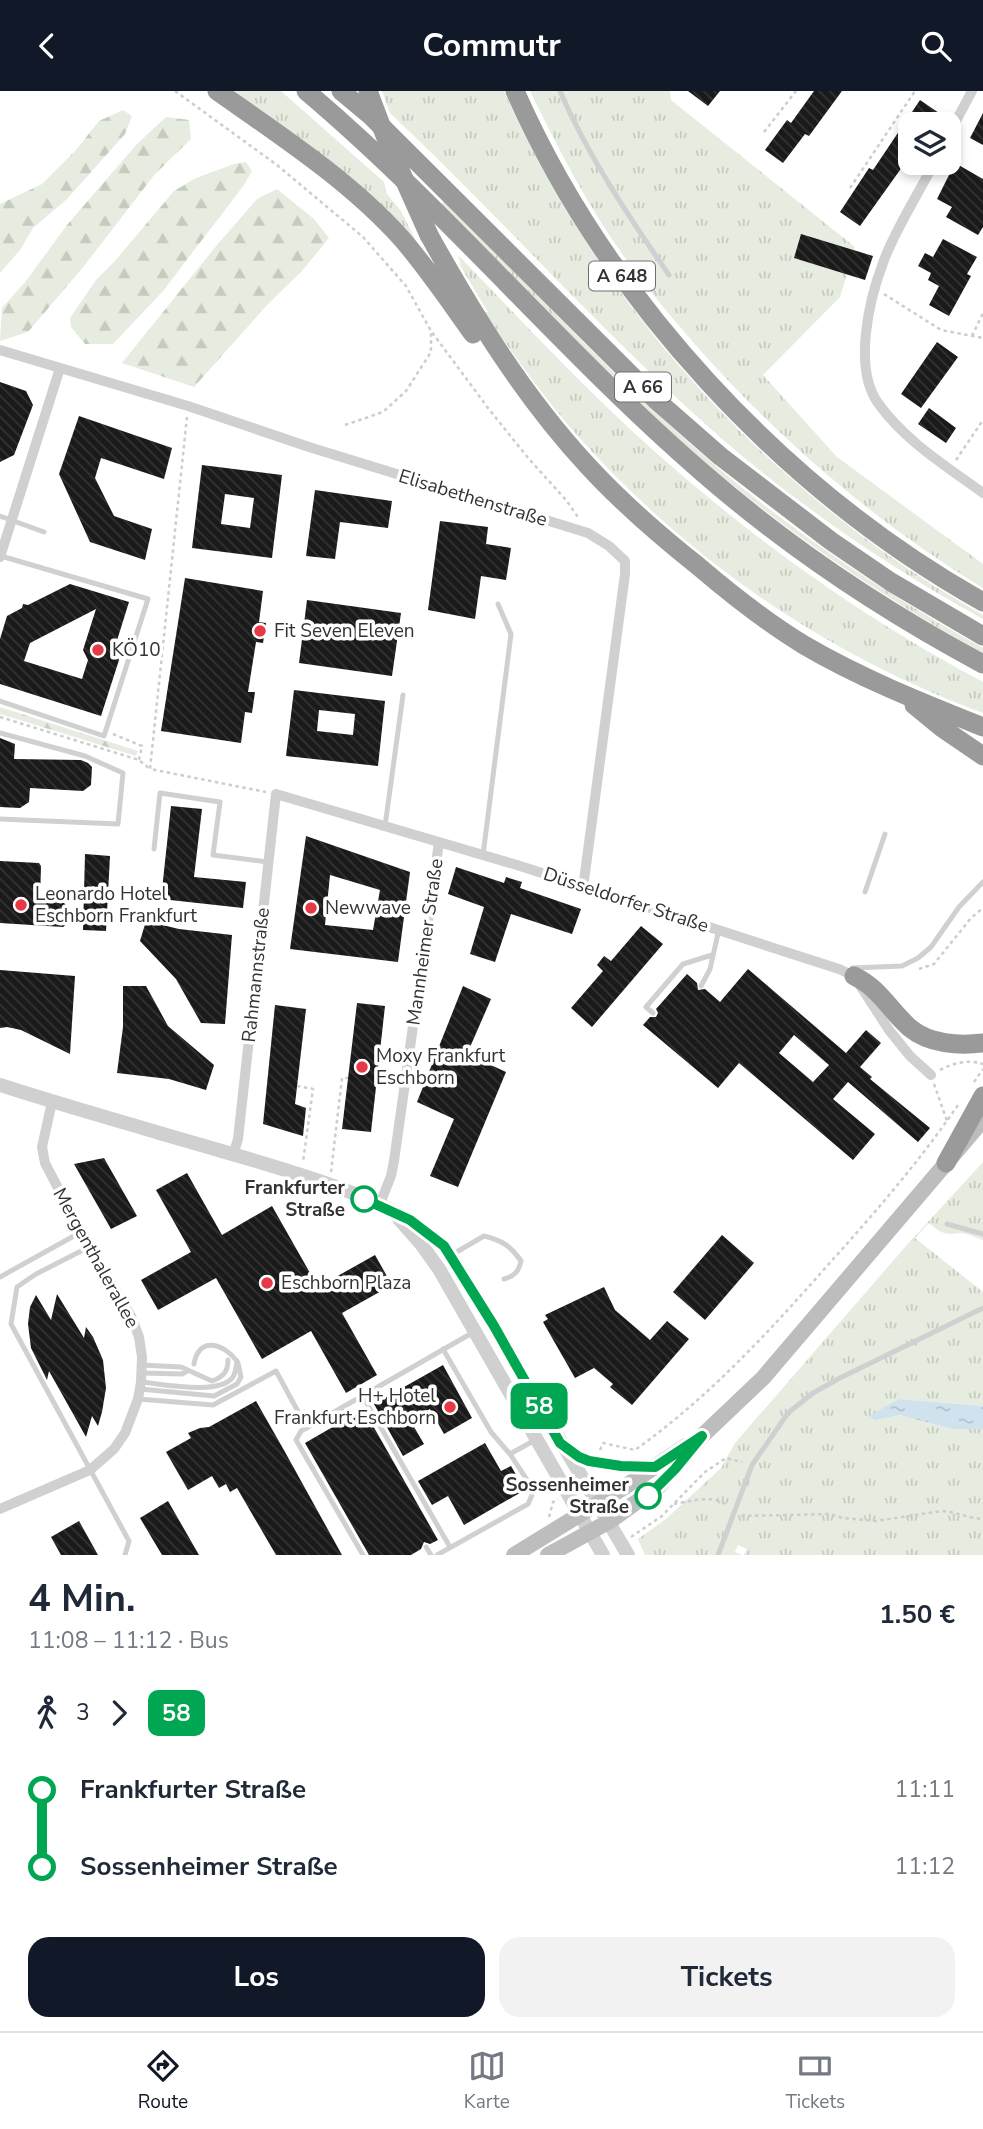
<!DOCTYPE html>
<html lang="de">
<meta charset="utf-8">
<style>
:root{--surface:#fff;--page:#f2f2f3;--text:#1f2937;--muted:#747a83;--line:#e0e1e3;--accent:#111827}
body{margin:0;font-family:"Nunito Sans",sans-serif;background:var(--page);color:var(--text);height:100vh;display:flex;flex-direction:column;font-size:26px;white-space:nowrap}
*{box-sizing:border-box;margin:0}
p{font-size:23px;color:var(--muted)}
.icon{flex:none;width:38px;height:38px;fill:none;stroke:currentColor;stroke-width:2;stroke-linecap:round;stroke-linejoin:round}
.map{position:relative;height:1464px;overflow:hidden}
.panel{display:flex;flex-direction:column;background:var(--surface);flex:1}
.panel>*{flex:none}
.badge{padding:0 14px;border-radius:10px;font-size:24px;line-height:46px}
.fabs{position:absolute;left:898px;top:21px;display:grid;gap:14px}
.fabs a{display:grid;place-items:center;width:63px;height:63px;border-radius:14px;background:var(--surface);box-shadow:0 4px 10px #0003;font-size:35px}
.map>.badge{position:absolute;translate:-50% -50%;box-shadow:0 0 0 4px #fff}
.legs{display:flex;align-items:center;gap:10px;height:77px;padding:0 28px;font-size:23px}
.legs p{margin-inline-start:auto}
.overview{display:flex;align-items:center;justify-content:space-between;height:119px;padding:0 28px}
h1{font-size:38px;font-weight:700;line-height:52px}
.button{display:flex;gap:14px;margin-top:auto;padding:14px 28px}
.button a{flex:1;height:80px;border-radius:21px;background:var(--accent);color:#fff;font-size:28px;font-weight:700;line-height:80px;text-align:center}
.button a+a{background:var(--page);color:var(--text)}
ul{padding:0 28px;list-style:none}
li{display:flex;align-items:center;gap:24px;height:77px;font-size:26px}
li i{display:grid;place-items:center;width:10px;height:100%;margin:0 9px;background:currentColor}
li i::after{content:'';width:18px;height:18px;margin:-9px;border:5px solid;border-radius:50%;background:var(--surface)}
li p{margin-inline-start:auto}
li:first-child i{background:linear-gradient(#0000 50%,currentColor 0)}
li:last-child i{background:linear-gradient(currentColor 50%,#0000 0)}
header{display:flex;justify-content:space-between;align-items:center;height:91px;padding:0 28px;background:var(--accent);color:#fff;font-size:32px;font-weight:700}
.menu{display:flex;justify-content:space-around;align-items:center;height:98px;border-top:2px solid var(--line);background:var(--surface);font-size:19px;color:var(--muted)}
.menu a{display:grid;justify-items:center;gap:4px}
.menu .active{color:var(--accent)}
.map>svg:first-child{display:block}
.grass{fill:url(#grass-tufts)}
.forest{fill:url(#forest-firs)}
.water{fill:url(#water-ripples)}
.building{fill:url(#building-back-hatch);fill-rule:evenodd}
.lines{fill:none;stroke-linecap:round;stroke-linejoin:round}
.path{stroke:#cdcdcd;stroke-width:2.5;stroke-dasharray:3.5 3.5;stroke-linecap:butt}
.service{stroke:#d0d0d0;stroke-width:5}
.minor{stroke:#d0d0d0;stroke-width:10}
.tertiary{stroke:#d0d0d0;stroke-width:14}
.secondary{stroke:#bdbdbd;stroke-width:16}
.motorway{stroke:#9a9a9a;stroke-width:19}
.motorway-bridge{stroke:#9a9a9a;stroke-width:19}
.line-1-casing{stroke:#fff;stroke-width:16}
.line-1{stroke:#00a651;stroke-width:10}
.poi-dot{fill:#e63946;stroke:#fff;stroke-width:2.5}
.stop-1-dot{fill:#fff;stroke:#00a651;stroke-width:3.5}
.labels{text-anchor:middle;dominant-baseline:central;stroke-width:7;stroke-linejoin:round;paint-order:stroke}
.shield{fill:#fff;stroke:#707070;stroke-width:2}
.shield-label{font-size:18px;font-weight:bold;fill:#333}
.street-label{font-size:19px;fill:#333;stroke:#fff}
.poi-label{font-size:19px;fill:#333;stroke:#fff;text-anchor:start}
.stop-label{font-size:19px;font-weight:bold;fill:#333;stroke:#fff;text-anchor:end}
</style>
<header><svg class="icon" aria-label="back" viewBox="0 0 24 24"><path d="M15 5l-7 7 7 7"/></svg>Commutr<svg class="icon" aria-label="search" viewBox="0 0 24 24"><circle cx="10" cy="10" r="6"/><path d="M15 15l6 6"/></svg></header>
<div class="map">
<svg width="983" height="1464" viewBox="0 0 983 1464">
<defs>
<pattern id="grass-tufts" width="24" height="20" patternUnits="userSpaceOnUse" patternTransform="scale(1.75)"><rect width="24" height="20" fill="#e6ecdf"/><path d="M3 7l-1-3M5 7V3M7 7l1-3M15 17l-1-3M17 17v-4M19 17l1-3" fill="none" stroke="#c6cbc0"/></pattern>
<pattern id="forest-firs" width="22" height="20" patternUnits="userSpaceOnUse" patternTransform="scale(1.75)"><rect width="22" height="20" fill="#e6ecdf"/><path d="M5 1l3.5 6h-7zM16 11l3.5 6h-7z" fill="#c6cbc0"/></pattern>
<pattern id="water-ripples" width="26" height="14" patternUnits="userSpaceOnUse" patternTransform="scale(1.75)"><rect width="26" height="14" fill="#cfe2ee"/><path d="M2 4q2-2 4 0t4 0M15 11q2-2 4 0t4 0" fill="none" stroke="#b2c2cd"/></pattern>
<pattern id="building-back-hatch" width="6" height="6" patternUnits="userSpaceOnUse" patternTransform="scale(1.75)"><rect width="6" height="6" fill="#1a1a1a"/><path d="M-1 5l2 2M0 0l6 6M5-1l2 2" fill="none" stroke="#333"/></pattern>
</defs>
<rect width="100%" height="100%" fill="#fff"/>
<!-- grass -->
<path class="grass" d="M231 0H281L384 91 387 103 401 120 416 150Z
M382 0H504C601 219 774 406 983 524V528C874 468 770 395 679 309 580 217 489 115 390 22Z
M530 0H670L671 9 855 156 840 206 763 284 837 366 983 473V497C845 413 725 300 628 171 589 118 559 59 530 0Z
M445 109C542 208 637 312 745 399 820 459 900 511 983 557V563C876 502 775 434 683 352 599 276 522 192 441 113Z
M458 164C522 230 585 298 653 359 754 449 864 528 983 591V622C831 566 693 472 584 352 547 311 515 266 484 221H488L458 171 461 174Z
M983 1071V1149C977 1147 967 1142 960 1142 945 1144 942 1143 929 1132L915 1147 983 1201V1315L899 1308 876 1329 900 1324 952 1338H983V1464H744L747 1458 738 1454 735 1461 741 1464H645L638 1448 666 1428 721 1377 735 1352 906 1155Z"/>
<!-- forest -->
<path class="forest" d="M123 19 132 25 125 43 67 108 33 137 20 159 0 182V113L42 93 76 59 99 30Z
M166 26 189 29 191 48 155 83 84 175 28 241 0 250 2 217 26 190 67 134 137 53Z
M246 71 252 80 244 94 163 200 113 253H85L71 236 70 227 96 189 114 171 174 100 196 87 234 73Z
M277 98 314 128 329 147 302 180 268 213 194 296 122 272 217 154 257 108Z
M0 616 138 660 136 665 0 623Z"/>
<!-- water -->
<path class="water" d="M899 1308 983 1315V1338H952L900 1324 876 1329 869 1325Z"/>
<!-- building -->
<path class="building" d="M688 0H720L708 15Z
M814 0H842L809 45 805 43 783 72 765 59 787 29 791 32Z
M920 9 939 22 931 33H910V65L860 135 840 121 869 77 873 79Z
M983 22V54L970 47Z
M955 72 983 88V136L978 144 946 126 952 116 937 108Z
M801 143 873 165 865 189 794 167Z
M943 148 977 166 967 183 971 185 949 225 929 214 939 195 928 189 931 182 918 175 925 162 933 166Z
M937 251 958 266 921 317 901 303Z
M0 291 26 300 33 314 14 364 0 371Z
M929 317 956 337 946 352 918 333Z
M79 325 172 357 164 388 101 367 95 387 114 425 152 438 145 469 90 451 59 383Z
M202 374 282 384 272 467 192 457ZM225 403 254 407 250 437 221 433Z
M315 399 392 410 388 437 340 431 335 468 306 465Z
M440 430 488 436 486 453 511 457 506 489 481 485 475 528 428 519Z
M185 487 263 500 259 531 266 532 263 552 256 551 248 601H255L252 622 245 621 241 652 161 640Z
M70 493 129 511 114 559 119 569 101 625 0 593V548L7 525 22 517 23 513 28 514ZM96 518 83 559 88 569 82 588 24 570 30 552Z
M307 509 401 522 392 585 299 572Z
M294 599 385 610 378 675 286 665ZM319 619 355 623 353 644 317 640Z
M0 647 15 653 14 668 81 669 88 672 92 676 91 694 83 700 30 697 29 711 20 717 0 716Z
M171 715 202 718 194 786 246 791 243 817 161 808Z
M306 745 410 781 398 871 290 858ZM330 784 380 799 373 839 325 834Z
M85 763 110 765 106 840 83 839Z
M0 770 39 772 41 775 40 810 64 812 77 826 63 836 0 832Z
M456 776 504 792 506 786 522 791 520 797 581 818 572 843 511 823 495 871 470 863 484 816 448 803Z
M146 830 179 838 232 844 225 933 201 932 176 888 140 850Z
M641 835 663 853 592 936 571 917 603 880 597 874 604 865 611 870Z
M748 878 846 962 866 939 881 952 860 976 872 986 870 988 930 1037 918 1051 848 991 833 1008 875 1043 853 1069 739 972 718 997 643 934 650 926H656L658 922 656 918 687 883 697 892 698 899 705 898 720 911ZM794 944 829 974 813 991 779 962Z
M0 879 75 885 70 963 21 939 7 936 0 937Z
M123 895H146L168 935 214 974 206 999 169 988 117 982 123 936Z
M463 895 491 908 467 963 506 981 458 1096 430 1085 454 1028 417 1011Z
M357 912 385 915 371 1041 342 1038Z
M275 914 306 918 295 1013 306 1017 303 1045 263 1033Z
M104 1067 137 1125 111 1138 74 1073Z
M187 1082 222 1144 272 1115 318 1196 375 1164 392 1194 342 1222 377 1284 346 1302 311 1240 262 1268 216 1187 158 1219 141 1189 191 1161 156 1099Z
M722 1144 754 1172 705 1229 673 1201Z
M604 1196 615 1219 650 1249 667 1230 689 1248 632 1314 610 1296 613 1293 594 1277 575 1287 543 1231 548 1228 545 1224Z
M57 1203 84 1247 86 1236 93 1246 103 1269 106 1297 102 1321 98 1335 92 1325 86 1346 49 1280 47 1289 31 1257 28 1233 30 1216 36 1204 51 1229Z
M443 1274 472 1327 444 1343 430 1318 410 1329 424 1353 403 1365 374 1313Z
M256 1310 285 1361 342 1464H276L237 1397 230 1401 226 1393 219 1397 212 1385 188 1399 166 1361 191 1347 188 1342 200 1337 209 1336Z
M364 1319 438 1449 430 1453 424 1451 421 1458 411 1464H369L305 1352 343 1330 350 1333 353 1330 352 1325Z
M485 1352 501 1380 511 1375 525 1399 464 1434 448 1405 432 1414 418 1390Z
M168 1410 199 1464H162L140 1427Z
M79 1430 98 1464H61L51 1446Z"/>
<g class="lines">
<!-- path -->
<path class="path" d="M175 0 277 74 363 146 406 195 431 240 488 317 529 368 566 409 578 426
M764 41 796 0
M850 97 915 0
M884 203 941 239 983 247
M972 245 983 222
M187 326 150 678 266 701
M345 334 383 321 406 300 431 261V240
M956 369 983 329
M0 626 139 669 150 678
M113 643 142 655 139 669
M919 878 934 873 971 827 983 817
M940 979C953 972 969 968 983 973
M974 991 983 978
M934 993 947 1030
M297 995 313 998 303 1071
M331 1081 342 987H348
M600 1359 603 1352 635 1359C708 1307 768 1242 827 1175 873 1124 919 1071 958 1014
M674 1413C691 1410 714 1403 728 1415
M741 1425 829 1423 843 1427 876 1430 942 1420C956 1421 968 1427 983 1428
M549 1426 553 1411 558 1408
M631 1446 662 1425 705 1381 726 1367 742 1371"/>
<!-- service -->
<path class="service" d="M560 0C588 65 629 126 669 184
M0 425 44 441
M0 610 104 645 148 508 1 465
M0 642 85 665 123 682 118 733 0 728
M385 735 403 604
M154 758 160 702 220 711 213 764 268 771
M483 764 511 543 498 513
M865 801 885 743
M852 877 902 875 918 867 931 856 959 816 983 791
M701 895 710 878 719 838
M653 922 646 916 683 873 712 864
M947 1133 983 1143
M89 1156 36 1183 17 1196 11 1233 129 1450 125 1464
M453 1163 484 1145C501 1149 511 1155 521 1170 519 1180 515 1185 504 1188
M0 1186 81 1141
M142 1274 181 1276 212 1290C223 1286 228 1281 228 1269
M142 1282 182 1283 187 1280
M141 1291C163 1293 219 1305 233 1286 236 1281 236 1276 237 1270 224 1253 199 1244 194 1273
M140 1298 214 1305 237 1293 241 1286 238 1272
M362 1304 450 1456
M138 1308 213 1314 276 1280 307 1337
M341 1317 348 1328
M510 1363 535 1349
M426 1456 431 1464
M363 1464 296 1349 301 1340 472 1242
M437 1464 528 1413 532 1404 531 1395 510 1363 491 1341 443 1258
M718 1464 752 1374 788 1322 813 1302 838 1288 983 1217"/>
<!-- minor -->
<path class="minor" d="M948 45 972 0
M934 72C919 102 894 140 883 172 869 209 853 277 878 312 905 350 946 375 983 402
M0 259 188 315 309 356 588 442 609 455 625 470V483L583 797
M0 466 60 277
M233 1064 238 1048 276 703 517 774 839 878 854 885 889 939 910 965 931 984
M379 1115 391 1085 394 1070 439 751
M0 1418 90 1379 114 1358 125 1342 138 1308 141 1291 142 1266 139 1246 131 1225 81 1141 45 1072 42 1056 52 1011"/>
<!-- tertiary -->
<path class="tertiary" d="M0 994C71 1017 143 1037 215 1058 281 1078 409 1109 451 1164L628 1464
M399 1128 421 1153 439 1178 603 1464
M566 1357C592 1377 624 1375 655 1376"/>
<!-- secondary -->
<path class="secondary" d="M514 1464 623 1397 686 1355
M548 1464 610 1430 659 1395 702 1345 763 1287 983 1029"/>
<!-- motorway -->
<path class="motorway" d="M217 0C281 45 350 90 402 148 428 178 450 211 473 243
M306 0C447 119 564 262 703 382 788 456 884 520 983 573
M341 0 371 25 656 309 720 365 831 450 891 491 983 545
M515 0C607 209 784 399 983 511
M429 144C474 225 524 306 588 375 622 412 659 444 698 475 732 504 766 531 804 554 860 587 923 612 983 636
M914 614 942 637 983 665
M854 885C881 898 889 919 910 937 929 953 959 955 983 952
M946 1072 983 1005"/>
<!-- motorway-bridge -->
<path class="motorway-bridge" d="M368 0 387 50 429 144"/>
</g>
<g class="lines">
<defs>
<path id="line-1" d="M364 1108 410 1129 444 1155 494 1235 560 1352 579 1366 589 1370 621 1375 655 1376 702 1345 675 1378 648 1405"/>
</defs>
<!-- line-1 casing -->
<use href="#line-1" class="line-1-casing"/>
<!-- line-1 -->
<use href="#line-1" class="line-1"/>
</g>
<!-- markers -->
<g class="poi-dot">
<circle cx="260" cy="540" r="7"/>
<circle cx="98" cy="559" r="7"/>
<circle cx="21" cy="814" r="7"/>
<circle cx="311" cy="817" r="7"/>
<circle cx="362" cy="976" r="7"/>
<circle cx="267" cy="1192" r="7"/>
<circle cx="450" cy="1316" r="7"/>
</g>
<g class="stop-1-dot">
<circle cx="364" cy="1108" r="12"/>
<circle cx="648" cy="1405" r="12"/>
</g>
<g class="labels">
<!-- shield labels -->
<g class="shield">
<rect x="589" y="170.5" width="66" height="29" rx="5"/>
<rect x="615" y="281.5" width="56" height="29" rx="5"/>
</g>
<g class="shield-label">
<text x="622" y="185">A 648</text>
<text x="643" y="296">A 66</text>
</g>
<!-- street labels -->
<g class="street-label">
<text transform="translate(473 407) rotate(17)">Elisabethenstraße</text>
<text transform="translate(626 809) rotate(18)">Düsseldorfer Straße</text>
<text transform="translate(425 851) rotate(-82)">Mannheimer Straße</text>
<text transform="translate(256 884) rotate(-84)">Rahmannstraße</text>
<text transform="translate(96 1167) rotate(61)">Mergenthalerallee</text>
</g>
<!-- poi labels -->
<g class="poi-label">
<text x="274" y="540">Fit Seven Eleven</text>
<text x="112" y="559">KÖ10</text>
<text x="35" y="803">Leonardo Hotel<tspan x="35" dy="22">Eschborn Frankfurt</tspan></text>
<text x="325" y="817">Newwave</text>
<text x="376" y="965">Moxy Frankfurt<tspan x="376" dy="22">Eschborn</tspan></text>
<text x="281" y="1192">Eschborn Plaza</text>
<text x="436" y="1305" text-anchor="end">H+ Hotel<tspan x="436" dy="22">Frankfurt Eschborn</tspan></text>
</g>
<!-- stop labels -->
<g class="stop-label">
<text x="345" y="1097">Frankfurter<tspan x="345" dy="22">Straße</tspan></text>
<text x="629" y="1394">Sossenheimer<tspan x="629" dy="22">Straße</tspan></text>
</g>
</g>
</svg>
<div class="fabs">
<a><svg class="icon" aria-label="layers" viewBox="0 0 24 24"><path d="M12 4l9 5-9 5-9-5zM3 14l9 5 9-5"/></svg></a>
</div>
<b class="badge" style="left:539px;top:1315px;background:#00a651;color:#fff">58</b>
</div>
<section class="panel">
<div class="overview"><div><h1>4 Min.</h1><p>11:08 – 11:12 · Bus</p></div><b>1.50 €</b></div>
<div class="legs"><svg class="icon" aria-label="walk" viewBox="0 0 24 24"><circle cx="13" cy="4" r="2"/><path d="M13 8l-2 6 4 7M11 14l-3 7M7 12l3-4h3l4 4"/></svg>3<svg class="icon" aria-label="forward" viewBox="0 0 24 24"><path d="M9 5l7 7-7 7"/></svg><b class="badge" style="background:#00a651;color:#fff">58</b></div>
<ul>
<li><i style="color:#00a651"></i><b>Frankfurter Straße</b><p>11:11</p></li>
<li><i style="color:#00a651"></i><b>Sossenheimer Straße</b><p>11:12</p></li>
</ul>
<div class="button"><a>Los</a><a>Tickets</a></div>
</section>
<nav class="menu">
<a class="active"><svg class="icon" aria-label="directions" viewBox="0 0 24 24"><path d="M12 3l9 9-9 9-9-9zM9 14v-3h6M13 9l2 2-2 2"/></svg>Route</a>
<a><svg class="icon" aria-label="map" viewBox="0 0 24 24"><path d="M3 6l6-2 6 2 6-2v14l-6 2-6-2-6 2zM9 4v14M15 6v14"/></svg>Karte</a>
<a><svg class="icon" aria-label="tickets" viewBox="0 0 24 24"><path d="M3 7h18v10H3zM15 7v10"/></svg>Tickets</a>
</nav>
